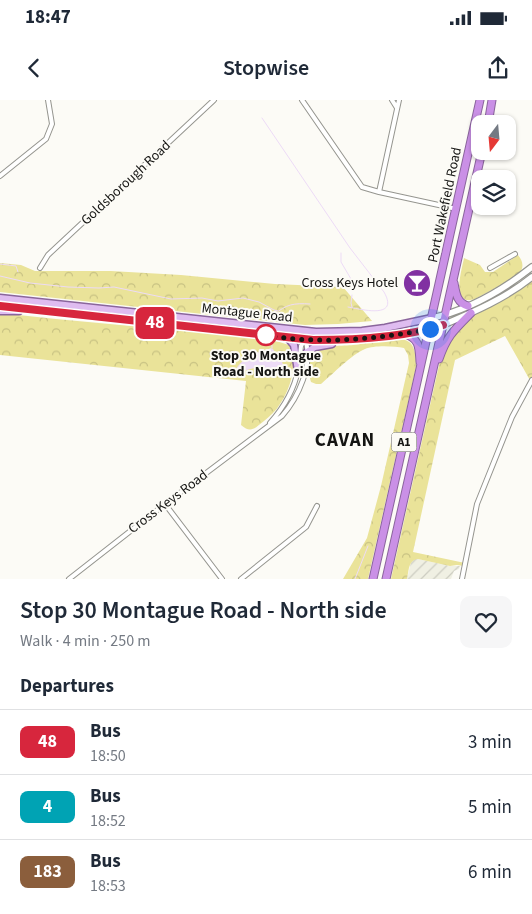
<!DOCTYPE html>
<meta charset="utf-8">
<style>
:root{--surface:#fff;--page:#f6f6f7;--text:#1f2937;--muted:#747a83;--line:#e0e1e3}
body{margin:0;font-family:"Source Sans 3",sans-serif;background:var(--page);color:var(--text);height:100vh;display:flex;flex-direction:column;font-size:19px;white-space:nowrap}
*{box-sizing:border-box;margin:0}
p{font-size:16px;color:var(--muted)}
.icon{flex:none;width:28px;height:28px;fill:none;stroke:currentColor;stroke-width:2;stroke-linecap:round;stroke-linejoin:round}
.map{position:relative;height:479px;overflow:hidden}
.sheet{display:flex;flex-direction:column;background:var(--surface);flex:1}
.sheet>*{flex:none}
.badge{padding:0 10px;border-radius:8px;font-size:18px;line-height:32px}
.needle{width:32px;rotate:196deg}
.buttons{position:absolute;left:471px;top:15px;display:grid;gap:10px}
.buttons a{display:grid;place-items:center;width:45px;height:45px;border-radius:10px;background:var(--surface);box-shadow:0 1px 4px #0004;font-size:25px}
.you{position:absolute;width:25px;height:25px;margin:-12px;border:4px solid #fff;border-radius:50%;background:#1a73e8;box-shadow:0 0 0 8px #1a73e833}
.map>.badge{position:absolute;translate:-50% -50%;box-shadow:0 0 0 2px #fff}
h2{padding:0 20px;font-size:19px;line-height:45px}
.round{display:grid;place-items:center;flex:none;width:52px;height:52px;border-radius:10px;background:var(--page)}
.head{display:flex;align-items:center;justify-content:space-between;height:85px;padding:0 20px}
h1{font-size:24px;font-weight:600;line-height:38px}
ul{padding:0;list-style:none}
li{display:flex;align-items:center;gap:15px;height:65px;padding:0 20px;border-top:1px solid var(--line)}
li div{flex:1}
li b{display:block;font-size:19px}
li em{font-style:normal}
li .badge{min-width:55px;font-weight:700;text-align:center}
.status{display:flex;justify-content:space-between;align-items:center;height:35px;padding:0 25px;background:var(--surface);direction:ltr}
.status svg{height:14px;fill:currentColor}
header{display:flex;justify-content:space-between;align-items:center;height:65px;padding:0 20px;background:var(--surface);font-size:22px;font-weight:600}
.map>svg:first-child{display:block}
.industrial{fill:url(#industrial-furrows)}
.park{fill:url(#park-crowns)}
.water{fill:#eddbf6}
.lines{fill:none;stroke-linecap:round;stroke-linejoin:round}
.stream{stroke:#eddbf6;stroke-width:1}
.street-casing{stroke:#95958f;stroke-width:6}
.secondary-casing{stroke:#95958f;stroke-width:8}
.primary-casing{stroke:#8a659c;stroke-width:9}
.highway-casing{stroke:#8a659c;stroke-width:9}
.street{stroke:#fff;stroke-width:4}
.secondary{stroke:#fff;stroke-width:5.5}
.primary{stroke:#dfbcf0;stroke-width:6}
.highway{stroke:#ca90e6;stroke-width:7}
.line-casing{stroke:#fff;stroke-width:11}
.line{stroke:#d7263d;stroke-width:8}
.walk{stroke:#141412;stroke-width:5;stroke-dasharray:0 9}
.stop-dot{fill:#fff;stroke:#d7263d;stroke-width:2.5}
.labels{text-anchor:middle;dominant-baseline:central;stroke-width:4;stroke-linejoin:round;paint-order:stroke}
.shield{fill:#fcfbf6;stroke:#5a5956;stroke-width:1}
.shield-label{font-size:12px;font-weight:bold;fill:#141412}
.street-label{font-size:14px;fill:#141412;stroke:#fcfbf6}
.poi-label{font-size:14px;fill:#141412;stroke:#fcfbf6;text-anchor:end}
.stop-label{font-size:14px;font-weight:bold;fill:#141412;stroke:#fcfbf6}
.district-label{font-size:19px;font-weight:bold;letter-spacing:1px;fill:#141412;stroke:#fcfbf6}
</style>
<div class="status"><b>18:47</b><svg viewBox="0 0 49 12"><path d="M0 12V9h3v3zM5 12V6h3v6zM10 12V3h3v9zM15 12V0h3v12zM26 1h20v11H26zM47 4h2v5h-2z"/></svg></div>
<header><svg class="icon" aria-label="back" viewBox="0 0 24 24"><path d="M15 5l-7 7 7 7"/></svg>Stopwise<svg class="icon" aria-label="share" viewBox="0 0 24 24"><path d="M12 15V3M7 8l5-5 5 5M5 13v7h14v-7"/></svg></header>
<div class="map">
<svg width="532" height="479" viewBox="0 0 532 479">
<defs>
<pattern id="industrial-furrows" width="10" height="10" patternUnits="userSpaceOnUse" patternTransform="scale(1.25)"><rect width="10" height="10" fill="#f0f0e3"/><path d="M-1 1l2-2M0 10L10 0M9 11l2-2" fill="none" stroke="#cdcdc2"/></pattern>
<pattern id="park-crowns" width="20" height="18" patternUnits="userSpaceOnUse" patternTransform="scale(1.25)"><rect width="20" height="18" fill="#eae399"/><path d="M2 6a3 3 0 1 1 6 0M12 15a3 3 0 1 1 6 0" fill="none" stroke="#c8c283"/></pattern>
</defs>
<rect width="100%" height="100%" fill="#fcfbf6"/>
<!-- industrial -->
<path class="industrial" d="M414 459H418L450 466H460L459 469 454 471 451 479H407L411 462Z"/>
<!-- park -->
<path class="park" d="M518 155C522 160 524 165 521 171 517 178 484 194 475 199 450 207 462 169 464 158L480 165 485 172H493Z
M0 163 21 165 35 171H111L181 175 275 184 343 187 372 221 338 224 305 225 0 192Z
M532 177V280L531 282 505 236 455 260 413 452 465 463 464 466 457 465 450 466 418 459C408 460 409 471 407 479H391L442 252 471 213Z
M0 213 56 219 227 235 276 241 289 245C298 264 291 288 280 304 276 311 270 316 264 321 255 328 251 334 241 325L246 281 0 255Z
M396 239C399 240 402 239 405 240 416 243 416 258 416 267L368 479H343L367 438 381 386 409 263 408 255 404 248C394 246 374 245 365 249 351 255 333 274 321 284H316L311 282C308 274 308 258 315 252 323 245 344 246 353 245 360 245 366 242 373 242 381 241 388 240 396 239Z"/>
<!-- water -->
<path class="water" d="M270 248 273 249C278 260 286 259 282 273L270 268H254L240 272 237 271 235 270C240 263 247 256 255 253 262 251 264 256 270 248Z"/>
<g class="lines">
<!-- stream -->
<path class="stream" d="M262 18 350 148 384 192C400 220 360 209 348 207
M341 153V162L351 179
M0 164 16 166 18 172
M0 176 30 183 68 187 99 188 114 187 171 199 202 198 218 201 243 198 259 202 274 210 278 211
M352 195 351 203 352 207
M274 221V215C286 204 294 203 310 204
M272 248V245
M355 479 368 446"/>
<defs>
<path id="street" d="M302 0 362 87 379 92 457 109
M392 0 397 8
M0 76 46 39 52 24 48 0
M379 92 399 0
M40 168 48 155 214 0
M490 168 515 154
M299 263 301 246 305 239
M270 323C284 307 294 291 298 270
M165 404 222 479
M69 479 165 404 282 316C298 298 314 264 305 239
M241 479 306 427 317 406
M462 479 477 404 512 317 532 280"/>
<path id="secondary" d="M432 218C469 210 503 190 532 167
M443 225C474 212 506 198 532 177"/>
<path id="primary" d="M0 198 316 232 362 231 385 228 432 218
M0 206 313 240C355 240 404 238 443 225
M0 211H19
M288 238 294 245 298 271
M307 252 315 247 332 244"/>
<path id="highway" d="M488 24 492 0
M454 183C456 194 457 203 468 206
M405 234C420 239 419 248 420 262
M439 259C447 236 454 230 471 213
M373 479 480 0
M386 479 482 51"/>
</defs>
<!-- street casing -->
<use href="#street" class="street-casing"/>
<!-- secondary casing -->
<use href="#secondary" class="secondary-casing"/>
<!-- primary casing -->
<use href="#primary" class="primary-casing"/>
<!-- highway casing -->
<use href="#highway" class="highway-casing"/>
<!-- street -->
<use href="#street" class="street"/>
<!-- secondary -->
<use href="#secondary" class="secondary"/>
<!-- primary -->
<use href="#primary" class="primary"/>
<!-- highway -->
<use href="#highway" class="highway"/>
</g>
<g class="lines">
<defs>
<path id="line" d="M0 206 313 240C355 240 403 238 443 225"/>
</defs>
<!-- line casing -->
<use href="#line" class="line-casing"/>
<!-- line -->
<use href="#line" class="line"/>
<!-- walk -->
<path class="walk" d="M266 235C320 245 377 239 430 229"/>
</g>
<!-- icons -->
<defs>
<symbol id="bar-disc" viewBox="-11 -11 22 22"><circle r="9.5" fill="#8131a2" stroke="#fcfbf6"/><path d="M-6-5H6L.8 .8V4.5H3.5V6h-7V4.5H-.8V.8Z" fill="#fff"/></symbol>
</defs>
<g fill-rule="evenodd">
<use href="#bar-disc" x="401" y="167" width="32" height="32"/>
</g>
<!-- markers -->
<circle class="stop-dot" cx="266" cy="235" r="10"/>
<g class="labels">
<!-- shield labels -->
<rect class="shield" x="391.5" y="332.5" width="25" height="19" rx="4"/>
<g class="shield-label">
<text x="404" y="342">A1</text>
</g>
<!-- street labels -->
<g class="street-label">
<text transform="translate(126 83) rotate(-43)">Goldsborough Road</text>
<text transform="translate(445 105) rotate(-78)">Port Wakefield Road</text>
<text transform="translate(247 213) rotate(6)">Montague Road</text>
<text transform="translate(168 402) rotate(-37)">Cross Keys Road</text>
</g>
<!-- poi labels -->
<g class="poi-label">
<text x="398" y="183">Cross Keys Hotel</text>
</g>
<!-- stop labels -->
<g class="stop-label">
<text x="266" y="256">Stop 30 Montague<tspan x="266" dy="16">Road - North side</tspan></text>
</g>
<!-- district labels -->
<g class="district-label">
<text x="345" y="340">CAVAN</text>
</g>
</g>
</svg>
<div class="buttons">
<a><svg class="needle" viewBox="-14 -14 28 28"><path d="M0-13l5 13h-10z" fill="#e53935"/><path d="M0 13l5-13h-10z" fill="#747a83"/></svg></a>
<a><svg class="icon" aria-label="layers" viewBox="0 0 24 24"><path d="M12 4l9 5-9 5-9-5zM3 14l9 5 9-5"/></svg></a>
</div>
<div class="you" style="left:430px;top:229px"></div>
<b class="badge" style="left:155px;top:223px;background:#d7263d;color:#fff">48</b>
</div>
<section class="sheet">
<div class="head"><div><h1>Stop 30 Montague Road - North side</h1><p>Walk · 4 min · 250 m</p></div><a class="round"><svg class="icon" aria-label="heart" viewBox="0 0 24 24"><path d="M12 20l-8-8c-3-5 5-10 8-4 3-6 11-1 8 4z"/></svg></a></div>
<h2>Departures</h2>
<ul>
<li><span class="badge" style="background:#d7263d;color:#fff">48</span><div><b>Bus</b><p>18:50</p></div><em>3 min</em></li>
<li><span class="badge" style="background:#00a3b4;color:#fff">4</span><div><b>Bus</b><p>18:52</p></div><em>5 min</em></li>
<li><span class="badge" style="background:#8b5e3c;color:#fff">183</span><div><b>Bus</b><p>18:53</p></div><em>6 min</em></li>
</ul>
</section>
